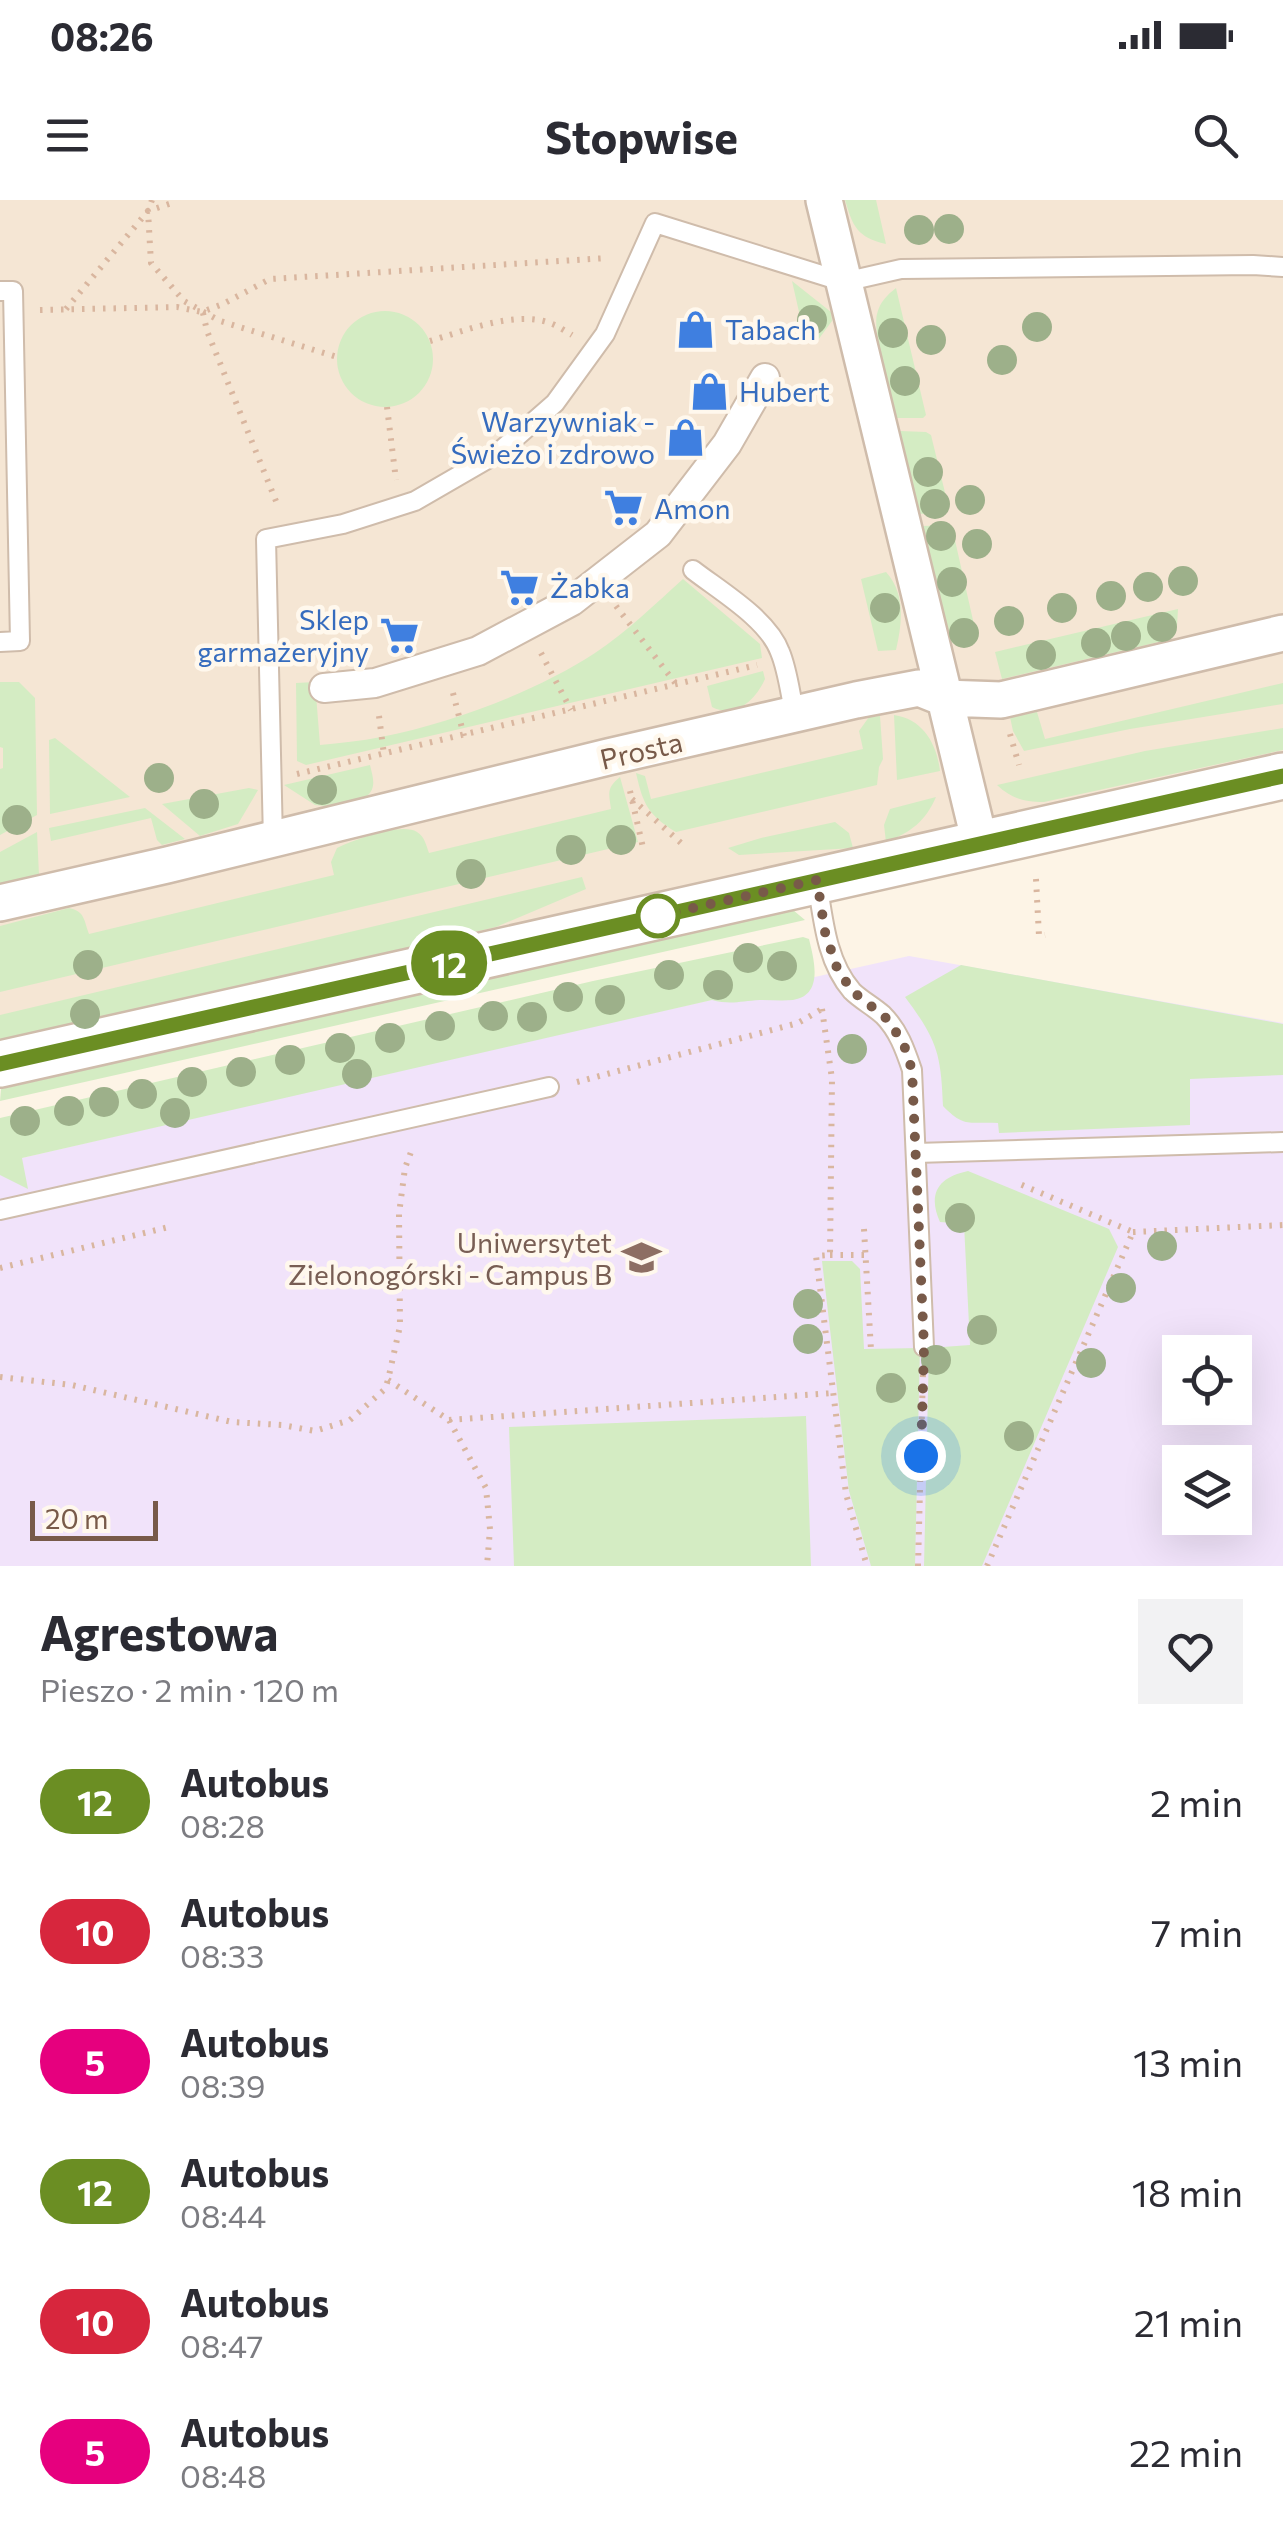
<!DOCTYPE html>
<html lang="pl">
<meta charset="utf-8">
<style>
:root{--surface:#fff;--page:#f2f2f3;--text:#2b2b33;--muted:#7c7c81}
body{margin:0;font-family:Commissioner,sans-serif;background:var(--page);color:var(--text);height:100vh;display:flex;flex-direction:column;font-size:38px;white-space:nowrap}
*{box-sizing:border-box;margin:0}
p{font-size:32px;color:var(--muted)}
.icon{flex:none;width:55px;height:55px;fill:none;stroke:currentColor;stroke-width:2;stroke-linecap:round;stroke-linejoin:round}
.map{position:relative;height:1366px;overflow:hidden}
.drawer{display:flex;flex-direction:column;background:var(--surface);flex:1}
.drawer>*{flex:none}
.badge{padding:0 20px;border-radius:32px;font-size:35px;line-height:65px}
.tools{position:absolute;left:1162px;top:1135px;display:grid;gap:20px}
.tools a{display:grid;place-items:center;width:90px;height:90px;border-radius:0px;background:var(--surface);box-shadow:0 10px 40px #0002;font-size:50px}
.scale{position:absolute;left:30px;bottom:25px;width:128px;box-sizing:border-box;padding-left:10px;border:5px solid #785a49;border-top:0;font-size:28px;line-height:35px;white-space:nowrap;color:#785a49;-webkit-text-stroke:8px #fff8ed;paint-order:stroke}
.you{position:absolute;width:50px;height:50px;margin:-25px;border:8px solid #fff;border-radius:50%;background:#1a73e8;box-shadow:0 0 0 15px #1a73e833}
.map>.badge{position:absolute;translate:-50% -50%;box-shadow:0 0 0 5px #fff}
.round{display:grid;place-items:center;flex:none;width:105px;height:105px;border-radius:0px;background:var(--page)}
.headline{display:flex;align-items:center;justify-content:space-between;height:170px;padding:0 40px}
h1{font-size:48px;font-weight:700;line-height:75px}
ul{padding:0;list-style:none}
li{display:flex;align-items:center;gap:30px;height:130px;padding:0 40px}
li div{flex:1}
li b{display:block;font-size:38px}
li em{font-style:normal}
li .badge{min-width:110px;font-weight:700;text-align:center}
.status{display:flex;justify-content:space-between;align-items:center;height:70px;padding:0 50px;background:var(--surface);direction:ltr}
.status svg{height:28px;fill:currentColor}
header{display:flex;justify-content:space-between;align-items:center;height:130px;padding:0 40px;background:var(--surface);font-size:45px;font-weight:700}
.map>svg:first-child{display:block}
.residential{fill:#f5e6d4}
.education{fill:#f1e3fa;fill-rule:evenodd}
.green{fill:#d4ecc3}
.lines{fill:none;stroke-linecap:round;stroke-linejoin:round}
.service-casing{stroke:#cfbcab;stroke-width:22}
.pedestrian-casing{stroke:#cfbcab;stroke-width:32}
.minor-casing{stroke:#cfbcab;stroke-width:40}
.tertiary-casing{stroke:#cfbcab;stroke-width:50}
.path{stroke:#d9b69f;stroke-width:6;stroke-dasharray:2.5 8;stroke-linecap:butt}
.service{stroke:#fff;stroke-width:18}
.pedestrian{stroke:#fff;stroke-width:28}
.minor{stroke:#fff;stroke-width:35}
.tertiary{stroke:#fff;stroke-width:45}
.tree{fill:#9db08a}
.line-casing{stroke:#fff;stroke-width:22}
.line{stroke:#6b8e23;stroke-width:15}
.walk{stroke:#785a49;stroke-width:10;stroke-dasharray:0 18}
.stop-dot{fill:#fff;stroke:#6b8e23;stroke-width:5}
.labels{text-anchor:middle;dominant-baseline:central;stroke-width:9;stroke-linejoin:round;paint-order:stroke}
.shop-label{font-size:28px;fill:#366cbe;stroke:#fff8ed;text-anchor:start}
.street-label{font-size:28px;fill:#785a49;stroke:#fff8ed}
.education-label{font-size:28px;fill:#785e54;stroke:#fff8ed;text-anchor:end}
</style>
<div class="status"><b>08:26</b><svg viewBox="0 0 49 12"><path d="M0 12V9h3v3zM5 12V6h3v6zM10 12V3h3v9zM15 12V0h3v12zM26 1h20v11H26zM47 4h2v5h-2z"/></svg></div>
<header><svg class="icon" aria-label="menu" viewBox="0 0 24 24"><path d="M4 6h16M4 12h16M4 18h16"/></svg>Stopwise<svg class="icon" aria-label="search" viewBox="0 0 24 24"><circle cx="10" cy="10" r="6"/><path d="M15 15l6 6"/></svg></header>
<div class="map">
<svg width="1283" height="1366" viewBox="0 0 1283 1366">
<rect width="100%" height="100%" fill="#fdf4e6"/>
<!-- residential -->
<path class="residential" d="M0 0H1283V568L0 863Z"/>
<!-- education -->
<path class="education" d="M909 756 1283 823V1366H0V963L527 841ZM1180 1152H1235V1208H1180ZM1180 1262H1235V1318H1180Z"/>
<!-- green -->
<path class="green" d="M845 0H876L886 44C857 37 853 27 845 0Z
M792 81 831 112 832 121 818 140 806 143Z
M896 88 926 215 923 218H897C892 194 872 135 877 114 880 102 887 95 896 88Z
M337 159a48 48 0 1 1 96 0a48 48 0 1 1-96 0Z
M900 231 926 232 931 235 949 309 944 312 920 314Z
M946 325 952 327 977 438 950 443 923 326Z
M886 372C906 394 902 424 896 450L878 451 861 379Z
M683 379 760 444 762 458 306 565 297 561 296 483 315 482 320 545C340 543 361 541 381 537 452 523 535 492 595 453 627 432 655 404 683 379Z
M1178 409 1177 426 1163 441 1002 479 995 452Z
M763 471 765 479C756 499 736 519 712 507L707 486Z
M0 482H19L35 498 37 615 0 635V569L3 568V548L0 547Z
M1283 483V504L1130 529 1024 551 1013 531 1010 517 1037 512 1045 539Z
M894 515C923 519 937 544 940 571L897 580Z
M880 516 883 559 879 567 877 585 676 632C648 615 643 604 636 573L645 576 651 599 863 549 859 531 869 517Z
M1283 528V550L1044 602C1024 602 1012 599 997 585L1145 551Z
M55 538 130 597 50 614 49 540Z
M370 565C373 578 377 588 366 597L325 606 315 605 284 585Z
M620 577 638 642 0 792V726L69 708C85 711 84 721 89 734L334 675 331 662 337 648C354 640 401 622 417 632 425 637 426 645 429 653L611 609C609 594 606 588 620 577Z
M249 588 258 590 238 624 200 636 162 604Z
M936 597C925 622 911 632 886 642L884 625 890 609Z
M145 608 185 639 162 645 157 640 151 618 51 641 49 628Z
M835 622 849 633 853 648 739 655 728 648 761 638Z
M37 632 39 675 0 684V652Z
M582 677 586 689 496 727 0 841V815Z
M793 710 805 720 0 901 1 889Z
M803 737 809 739C814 760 824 795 793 800 782 801 771 800 760 800 741 801 731 805 712 800L22 958 28 989 0 975V918L593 781Z
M961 765 1283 824V875L1190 879V925L999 933 998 923C970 921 965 929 943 906 941 853 937 840 905 797Z
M968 971 1109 1029 1118 1047 982 1366H924L929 1148 970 1145 964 1024 940 1022C927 993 939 977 968 971Z
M822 1061H852L860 1069 864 1149 920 1148 915 1366H871L849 1291Z
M806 1216 811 1366H514L509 1227Z"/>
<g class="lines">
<defs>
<path id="service" d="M0 91H13L20 441 0 442
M693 370C720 391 768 419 780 452 788 471 790 494 795 515
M273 640 266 339 343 324 415 301 498 253 555 203 605 134 655 23 844 82 901 69 1253 65 1283 67
M817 681C823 718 826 761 852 791 861 800 873 806 883 815 898 830 905 849 912 870L924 1147
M916 953 1283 942
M0 1010 549 887"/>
<path id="pedestrian" d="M324 488 375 483 478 451 572 401 658 334 727 244 765 178"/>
<path id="minor" d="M824 0 980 643
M0 703 167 665 608 557 856 500 919 488 944 498 1001 500 1283 433"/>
<path id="tertiary" d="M0 864 1283 576"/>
</defs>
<!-- service casing -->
<use href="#service" class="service-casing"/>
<!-- pedestrian casing -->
<use href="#pedestrian" class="pedestrian-casing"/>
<!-- minor casing -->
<use href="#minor" class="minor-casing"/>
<!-- tertiary casing -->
<use href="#tertiary" class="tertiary-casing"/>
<!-- path -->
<path class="path" d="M152 0 148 11 172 3 174 0
M66 109 148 11 151 63 184 101 220 121 337 157
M40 110 177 107 202 112 223 104 270 79 608 58
M203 113 207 131 278 306
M430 141C464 131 516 110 550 123 558 126 565 131 572 135
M387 207 396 280
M616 406 676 484
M541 453 571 510
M453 493 464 536
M379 516 384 555
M1010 534 1019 565
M297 574 757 465
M630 591 644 652
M632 599 681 643
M1036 679 1039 736 1045 735
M822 809 832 879 830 1055 816 1056 846 1294 867 1366
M577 882 798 823 827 806
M864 1029 871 1150
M1133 1032 1283 1025
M830 1055H866
M0 1068 173 1026
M0 1177 72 1185 232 1222 282 1225 315 1231 350 1220 385 1189 388 1180 400 1126 399 1014 405 968 411 952 416 951
M388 1180 449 1220 486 1288 490 1329 487 1366
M449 1220 834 1193
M918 1366 923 1173
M987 1366 1133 1032 1015 982"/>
<!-- service -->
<use href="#service" class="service"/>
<!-- pedestrian -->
<use href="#pedestrian" class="pedestrian"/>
<!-- minor -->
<use href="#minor" class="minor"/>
<!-- tertiary -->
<use href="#tertiary" class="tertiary"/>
</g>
<!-- trees -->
<g class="tree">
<circle cx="949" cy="29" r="15"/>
<circle cx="919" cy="30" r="15"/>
<circle cx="812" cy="120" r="15"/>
<circle cx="1037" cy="127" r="15"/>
<circle cx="893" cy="133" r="15"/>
<circle cx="931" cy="140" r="15"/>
<circle cx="1002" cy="160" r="15"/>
<circle cx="905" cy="181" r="15"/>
<circle cx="928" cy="272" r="15"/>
<circle cx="970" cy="300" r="15"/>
<circle cx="935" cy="304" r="15"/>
<circle cx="941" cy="336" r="15"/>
<circle cx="977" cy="344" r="15"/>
<circle cx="1183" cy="381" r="15"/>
<circle cx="952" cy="382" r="15"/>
<circle cx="1148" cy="387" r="15"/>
<circle cx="1111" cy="396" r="15"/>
<circle cx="885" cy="408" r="15"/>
<circle cx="1062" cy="408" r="15"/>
<circle cx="1009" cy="421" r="15"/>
<circle cx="1162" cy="427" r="15"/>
<circle cx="964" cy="433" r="15"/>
<circle cx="1126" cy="436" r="15"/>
<circle cx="1096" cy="443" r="15"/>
<circle cx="1041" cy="455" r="15"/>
<circle cx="159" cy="578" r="15"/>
<circle cx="322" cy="590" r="15"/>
<circle cx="204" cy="604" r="15"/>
<circle cx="17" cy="620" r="15"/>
<circle cx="621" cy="640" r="15"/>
<circle cx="571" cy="650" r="15"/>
<circle cx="471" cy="674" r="15"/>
<circle cx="748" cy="758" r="15"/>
<circle cx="88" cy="765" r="15"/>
<circle cx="782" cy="766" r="15"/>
<circle cx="669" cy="775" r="15"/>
<circle cx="718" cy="785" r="15"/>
<circle cx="568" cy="797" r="15"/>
<circle cx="610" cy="800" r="15"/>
<circle cx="85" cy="814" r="15"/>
<circle cx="493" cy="816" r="15"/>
<circle cx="532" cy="817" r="15"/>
<circle cx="440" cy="826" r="15"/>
<circle cx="390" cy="838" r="15"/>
<circle cx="340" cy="848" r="15"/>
<circle cx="852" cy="849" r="15"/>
<circle cx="290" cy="860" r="15"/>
<circle cx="241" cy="872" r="15"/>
<circle cx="357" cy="874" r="15"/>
<circle cx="192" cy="882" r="15"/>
<circle cx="142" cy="894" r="15"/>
<circle cx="104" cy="902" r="15"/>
<circle cx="69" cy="911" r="15"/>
<circle cx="175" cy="913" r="15"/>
<circle cx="25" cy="921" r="15"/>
<circle cx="960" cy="1018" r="15"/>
<circle cx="1162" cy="1046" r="15"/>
<circle cx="1121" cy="1088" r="15"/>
<circle cx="808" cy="1104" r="15"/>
<circle cx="982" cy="1130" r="15"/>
<circle cx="808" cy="1139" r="15"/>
<circle cx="936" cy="1160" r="15"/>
<circle cx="1091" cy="1163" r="15"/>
<circle cx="891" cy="1188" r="15"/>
<circle cx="1019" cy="1236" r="15"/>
</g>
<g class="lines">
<defs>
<path id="line" d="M0 864 1283 576"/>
</defs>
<!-- line casing -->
<use href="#line" class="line-casing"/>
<!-- line -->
<use href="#line" class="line"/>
<!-- walk -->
<path class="walk" d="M658 716 817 680 825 732 837 768 852 791 885 817 903 842 912 870 924 1147 921 1256"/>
</g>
<!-- icons -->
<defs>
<symbol id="shop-bare" viewBox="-9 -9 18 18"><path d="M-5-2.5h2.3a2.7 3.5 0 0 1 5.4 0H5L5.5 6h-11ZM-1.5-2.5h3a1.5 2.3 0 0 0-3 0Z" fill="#3f7fe0" stroke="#fff8ed" stroke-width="2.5" paint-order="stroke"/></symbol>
<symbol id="supermarket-bare" viewBox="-9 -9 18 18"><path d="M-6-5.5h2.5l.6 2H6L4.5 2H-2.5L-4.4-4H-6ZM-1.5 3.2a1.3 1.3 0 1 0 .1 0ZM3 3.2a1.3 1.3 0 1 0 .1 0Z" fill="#3f7fe0" stroke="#fff8ed" stroke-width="2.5" paint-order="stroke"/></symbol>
<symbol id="university-bare" viewBox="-9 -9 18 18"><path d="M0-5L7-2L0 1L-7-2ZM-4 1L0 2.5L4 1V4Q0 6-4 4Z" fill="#8d6e63" stroke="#fff8ed" stroke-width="2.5" paint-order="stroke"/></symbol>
</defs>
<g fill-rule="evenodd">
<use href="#shop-bare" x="668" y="102" width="55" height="55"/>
<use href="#shop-bare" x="682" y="164" width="55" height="55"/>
<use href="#shop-bare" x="658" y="210" width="55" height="55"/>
<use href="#supermarket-bare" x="596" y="280" width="55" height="55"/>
<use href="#supermarket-bare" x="492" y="360" width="55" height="55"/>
<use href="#supermarket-bare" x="372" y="408" width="55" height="55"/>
<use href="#university-bare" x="614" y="1030" width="55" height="55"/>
</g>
<!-- markers -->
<circle class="stop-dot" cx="658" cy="716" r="20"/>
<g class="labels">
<!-- shop labels -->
<g class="shop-label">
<text x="725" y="129">Tabach</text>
<text x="739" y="191">Hubert</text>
<text x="655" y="221" text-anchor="end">Warzywniak -<tspan x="655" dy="32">Świeżo i zdrowo</tspan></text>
<text x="654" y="308">Amon</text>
<text x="550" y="387">Żabka</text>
<text x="369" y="419" text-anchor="end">Sklep<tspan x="369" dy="32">garmażeryjny</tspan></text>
</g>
<!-- street labels -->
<g class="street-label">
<text transform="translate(641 550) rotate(-13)">Prosta</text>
</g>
<!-- education labels -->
<g class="education-label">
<text x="612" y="1042">Uniwersytet<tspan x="612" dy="32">Zielonogórski - Campus B</tspan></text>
</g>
</g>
</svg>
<div class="tools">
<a><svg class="icon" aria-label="locate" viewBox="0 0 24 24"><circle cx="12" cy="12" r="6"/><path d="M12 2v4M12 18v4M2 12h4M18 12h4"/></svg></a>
<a><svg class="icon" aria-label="layers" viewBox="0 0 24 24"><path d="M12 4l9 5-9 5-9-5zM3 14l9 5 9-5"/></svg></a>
</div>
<div class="scale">20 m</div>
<div class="you" style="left:921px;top:1256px"></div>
<b class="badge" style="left:449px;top:763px;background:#6b8e23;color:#fff">12</b>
</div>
<section class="drawer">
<div class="headline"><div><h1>Agrestowa</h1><p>Pieszo · 2 min · 120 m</p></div><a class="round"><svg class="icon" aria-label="heart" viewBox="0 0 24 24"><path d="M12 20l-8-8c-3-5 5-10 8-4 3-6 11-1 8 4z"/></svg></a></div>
<ul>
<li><span class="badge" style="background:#6b8e23;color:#fff">12</span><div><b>Autobus</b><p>08:28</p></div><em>2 min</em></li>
<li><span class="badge" style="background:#d7263d;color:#fff">10</span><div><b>Autobus</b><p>08:33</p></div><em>7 min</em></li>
<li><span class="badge" style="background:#e6007e;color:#fff">5</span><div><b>Autobus</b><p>08:39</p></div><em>13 min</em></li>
<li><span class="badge" style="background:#6b8e23;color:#fff">12</span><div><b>Autobus</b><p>08:44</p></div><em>18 min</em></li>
<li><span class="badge" style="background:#d7263d;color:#fff">10</span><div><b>Autobus</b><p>08:47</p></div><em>21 min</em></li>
<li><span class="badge" style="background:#e6007e;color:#fff">5</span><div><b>Autobus</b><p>08:48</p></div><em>22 min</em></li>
</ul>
</section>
